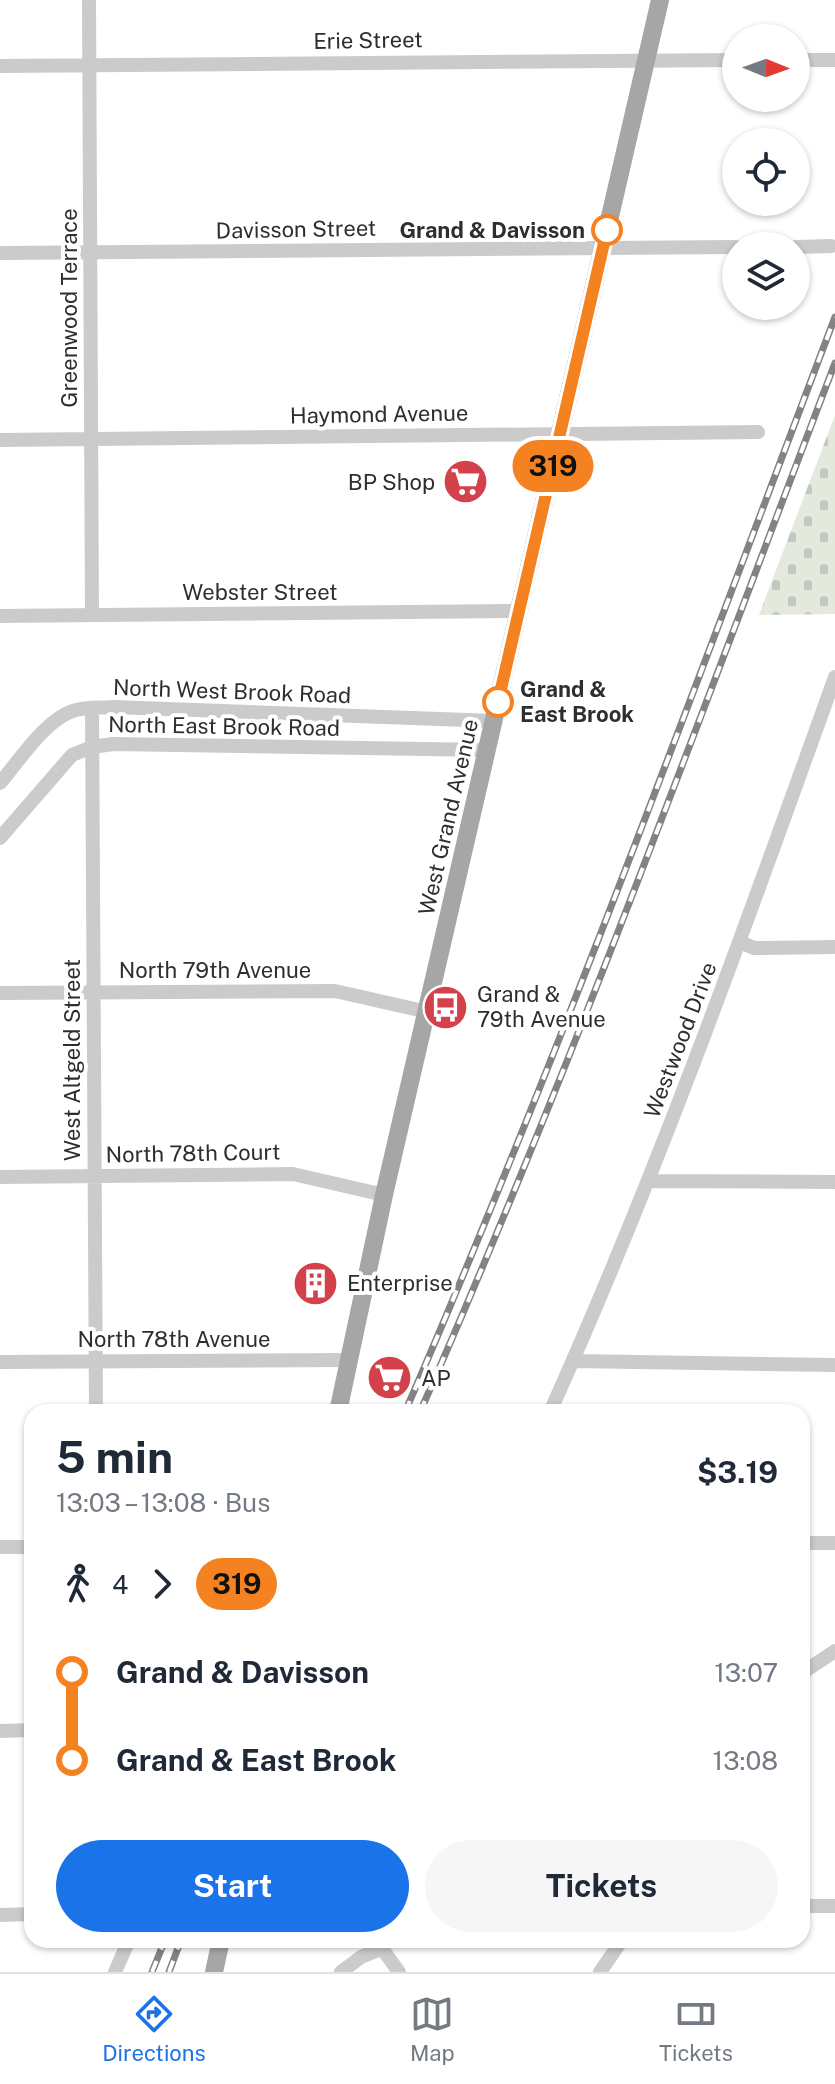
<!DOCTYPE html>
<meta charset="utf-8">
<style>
:root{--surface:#fff;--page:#f6f6f7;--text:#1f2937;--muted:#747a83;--line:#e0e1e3;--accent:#1a73e8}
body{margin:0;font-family:"Public Sans",sans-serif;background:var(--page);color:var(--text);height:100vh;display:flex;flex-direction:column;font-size:30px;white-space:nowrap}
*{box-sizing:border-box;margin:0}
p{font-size:26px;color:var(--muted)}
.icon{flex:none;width:44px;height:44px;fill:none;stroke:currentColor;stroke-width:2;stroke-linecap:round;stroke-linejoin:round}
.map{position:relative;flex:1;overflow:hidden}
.drawer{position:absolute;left:24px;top:1404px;width:786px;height:544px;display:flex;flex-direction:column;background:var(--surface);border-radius:24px;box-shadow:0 2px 6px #0004}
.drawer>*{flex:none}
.badge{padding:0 16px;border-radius:26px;font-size:28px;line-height:52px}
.needle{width:52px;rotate:91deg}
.fabs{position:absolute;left:722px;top:24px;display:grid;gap:16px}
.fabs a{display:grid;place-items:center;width:88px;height:88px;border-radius:50%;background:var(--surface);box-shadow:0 2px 6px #0004;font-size:40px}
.map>.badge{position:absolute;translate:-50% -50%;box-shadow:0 0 0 4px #fff}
.legs{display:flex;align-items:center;gap:12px;height:88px;padding:0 32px;font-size:26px}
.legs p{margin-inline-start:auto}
.summary{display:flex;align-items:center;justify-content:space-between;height:136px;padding:0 32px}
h1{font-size:44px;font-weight:700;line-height:60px}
.action{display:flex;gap:16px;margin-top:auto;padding:16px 32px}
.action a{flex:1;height:92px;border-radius:48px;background:var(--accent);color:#fff;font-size:32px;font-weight:700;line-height:92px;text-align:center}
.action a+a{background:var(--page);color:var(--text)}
ul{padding:0 32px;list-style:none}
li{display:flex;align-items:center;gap:28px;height:88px;font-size:30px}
li i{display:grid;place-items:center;width:12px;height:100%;margin:0 10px;background:currentColor}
li i::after{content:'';width:20px;height:20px;margin:-10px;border:6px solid;border-radius:50%;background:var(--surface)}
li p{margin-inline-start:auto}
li:first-child i{background:linear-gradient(#0000 50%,currentColor 0)}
li:last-child i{background:linear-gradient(currentColor 50%,#0000 0)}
.menu{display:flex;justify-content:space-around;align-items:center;height:112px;border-top:2px solid var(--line);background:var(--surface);font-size:22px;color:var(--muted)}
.menu a{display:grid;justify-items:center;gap:4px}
.menu .on{color:var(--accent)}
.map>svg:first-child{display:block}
.cemetery{fill:url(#cemetery-stones)}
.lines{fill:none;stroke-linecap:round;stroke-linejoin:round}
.minor{stroke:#cbcbcb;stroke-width:14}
.major{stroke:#a6a6a6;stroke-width:18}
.rail-casing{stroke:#838383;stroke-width:7}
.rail{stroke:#fff;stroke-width:4;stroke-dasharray:12;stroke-linecap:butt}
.line-1-casing{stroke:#fff;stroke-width:18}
.line-1{stroke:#f58220;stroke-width:12}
.stop-1-dot{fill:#fff;stroke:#f58220;stroke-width:4}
.labels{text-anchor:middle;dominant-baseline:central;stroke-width:8;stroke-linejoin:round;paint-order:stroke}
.street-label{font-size:22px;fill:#2e2e2e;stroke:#fff}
.stop-label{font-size:22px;font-weight:bold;fill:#2e2e2e;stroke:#fff;text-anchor:end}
.poi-label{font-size:22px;fill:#2e2e2e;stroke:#fff;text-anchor:start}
</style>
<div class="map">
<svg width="835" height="1972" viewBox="0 0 835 1972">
<defs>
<pattern id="cemetery-stones" width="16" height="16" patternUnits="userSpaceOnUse" patternTransform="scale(2)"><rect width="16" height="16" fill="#e3eadd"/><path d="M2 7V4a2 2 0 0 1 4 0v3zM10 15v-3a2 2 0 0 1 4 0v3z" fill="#c3c9be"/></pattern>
</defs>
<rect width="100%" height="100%" fill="#fff"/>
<!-- cemetery -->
<path class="cemetery" d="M835 415V614L759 615Z"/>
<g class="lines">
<!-- minor -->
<path class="minor" d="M89 0 92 615
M796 60H835
M0 66 736 60
M796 247 831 246
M0 253 736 247
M0 440 758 432
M0 616 519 611
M92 709 96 1412
M0 783C19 761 47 717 76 710 87 707 101 708 113 707L494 721
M0 838 72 755 92 747 113 744 487 750
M740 942 754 948 835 947
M0 993 335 991 428 1012
M0 1177 293 1174 384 1195
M649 1181 835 1182
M573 1361 835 1365
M0 1362 348 1360
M550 1412C658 1172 746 925 835 677
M802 1543H835
M0 1547H32
M802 1673 835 1651
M0 1731 32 1730
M802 1906H835
M0 1915 32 1914
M376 1940 399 1972
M115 1972 129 1940
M341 1972 361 1957 381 1949
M600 1972 622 1940"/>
<!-- major -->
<path class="major" d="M338 1412 384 1195 660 0
M214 1972 221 1940"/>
<defs>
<path id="rail" d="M405 1412C561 1052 696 684 835 317
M420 1412C572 1068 701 714 835 363
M152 1972 165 1940
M169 1972 181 1940"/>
</defs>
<!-- rail casing -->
<use href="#rail" class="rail-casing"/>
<!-- rail -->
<use href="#rail" class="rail"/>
</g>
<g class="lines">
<defs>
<path id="line-1" d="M498 702 607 230"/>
</defs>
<!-- line-1 casing -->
<use href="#line-1" class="line-1-casing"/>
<!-- line-1 -->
<use href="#line-1" class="line-1"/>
</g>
<!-- icons -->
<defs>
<symbol id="supermarket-disc" viewBox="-11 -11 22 22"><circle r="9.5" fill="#d3424b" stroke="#fff"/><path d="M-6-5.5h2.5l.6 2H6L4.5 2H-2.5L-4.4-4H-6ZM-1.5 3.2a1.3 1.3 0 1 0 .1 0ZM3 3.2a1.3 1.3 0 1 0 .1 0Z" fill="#fff"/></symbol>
<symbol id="bus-disc" viewBox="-11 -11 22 22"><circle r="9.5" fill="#d3424b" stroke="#fff"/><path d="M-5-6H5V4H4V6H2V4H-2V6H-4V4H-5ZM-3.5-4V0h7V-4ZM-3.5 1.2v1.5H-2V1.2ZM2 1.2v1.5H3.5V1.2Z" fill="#fff"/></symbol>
<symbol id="building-disc" viewBox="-11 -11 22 22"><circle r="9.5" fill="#d3424b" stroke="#fff"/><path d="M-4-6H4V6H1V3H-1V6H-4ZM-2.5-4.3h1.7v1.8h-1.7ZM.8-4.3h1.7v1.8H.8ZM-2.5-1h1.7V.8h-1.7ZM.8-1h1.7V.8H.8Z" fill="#fff"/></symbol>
</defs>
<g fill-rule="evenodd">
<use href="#supermarket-disc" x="440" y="456" width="51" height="51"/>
<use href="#bus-disc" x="420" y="982" width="51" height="51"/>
<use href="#building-disc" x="290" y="1258" width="51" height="51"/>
<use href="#supermarket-disc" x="364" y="1352" width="51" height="51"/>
</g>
<!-- markers -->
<g class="stop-1-dot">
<circle cx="607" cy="230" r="14"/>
<circle cx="498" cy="702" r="14"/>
</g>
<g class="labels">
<!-- street labels -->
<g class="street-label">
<text transform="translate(368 40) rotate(-1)">Erie Street</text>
<text transform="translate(296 229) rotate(-1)">Davisson Street</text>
<text transform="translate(69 308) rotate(-90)">Greenwood Terrace</text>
<text transform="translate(379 414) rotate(-1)">Haymond Avenue</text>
<text x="260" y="592">Webster Street</text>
<text transform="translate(232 691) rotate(2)">North West Brook Road</text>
<text transform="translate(224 726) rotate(1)">North East Brook Road</text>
<text transform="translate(448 817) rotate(-77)">West Grand Avenue</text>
<text x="215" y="970">North 79th Avenue</text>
<text transform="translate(680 1040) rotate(-69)">Westwood Drive</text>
<text transform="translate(72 1060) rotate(-90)">West Altgeld Street</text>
<text transform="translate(193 1153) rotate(-1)">North 78th Court</text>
<text x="174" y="1339">North 78th Avenue</text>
</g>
<!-- stop labels -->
<g class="stop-label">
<text x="585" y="230">Grand &amp; Davisson</text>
<text x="520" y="689" text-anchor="start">Grand &amp;<tspan x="520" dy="25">East Brook</tspan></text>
</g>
<!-- poi labels -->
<g class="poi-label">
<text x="435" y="482" text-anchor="end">BP Shop</text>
<text x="477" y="994">Grand &amp;<tspan x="477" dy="25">79th Avenue</tspan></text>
<text x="347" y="1283">Enterprise</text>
<text x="421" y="1378">AP</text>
</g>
</g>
</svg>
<div class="fabs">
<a><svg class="needle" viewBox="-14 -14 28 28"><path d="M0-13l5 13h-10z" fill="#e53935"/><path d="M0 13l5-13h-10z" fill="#747a83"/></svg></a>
<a><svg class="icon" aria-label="locate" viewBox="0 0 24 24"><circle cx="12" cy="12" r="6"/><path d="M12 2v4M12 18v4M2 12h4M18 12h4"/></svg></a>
<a><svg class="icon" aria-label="layers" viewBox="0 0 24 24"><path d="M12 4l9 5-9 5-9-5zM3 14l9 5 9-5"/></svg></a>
</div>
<b class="badge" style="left:553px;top:466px;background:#f58220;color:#111">319</b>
<section class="drawer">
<div class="summary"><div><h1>5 min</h1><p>13:03 – 13:08 · Bus</p></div><b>$3.19</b></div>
<div class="legs"><svg class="icon" aria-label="walk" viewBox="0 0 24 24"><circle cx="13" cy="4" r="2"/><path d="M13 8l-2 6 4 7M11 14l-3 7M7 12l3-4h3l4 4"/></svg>4<svg class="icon" aria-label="forward" viewBox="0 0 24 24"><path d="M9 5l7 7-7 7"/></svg><b class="badge" style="background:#f58220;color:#111">319</b></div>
<ul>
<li><i style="color:#f58220"></i><b>Grand &amp; Davisson</b><p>13:07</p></li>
<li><i style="color:#f58220"></i><b>Grand &amp; East Brook</b><p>13:08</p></li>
</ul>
<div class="action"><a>Start</a><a>Tickets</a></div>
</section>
</div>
<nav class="menu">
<a class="on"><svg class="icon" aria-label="directions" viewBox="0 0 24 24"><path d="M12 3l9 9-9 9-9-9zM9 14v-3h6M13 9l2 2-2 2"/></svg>Directions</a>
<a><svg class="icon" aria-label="map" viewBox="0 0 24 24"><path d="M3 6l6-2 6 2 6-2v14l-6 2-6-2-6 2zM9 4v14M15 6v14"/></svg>Map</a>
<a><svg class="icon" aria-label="tickets" viewBox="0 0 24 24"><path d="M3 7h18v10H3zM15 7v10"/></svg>Tickets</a>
</nav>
